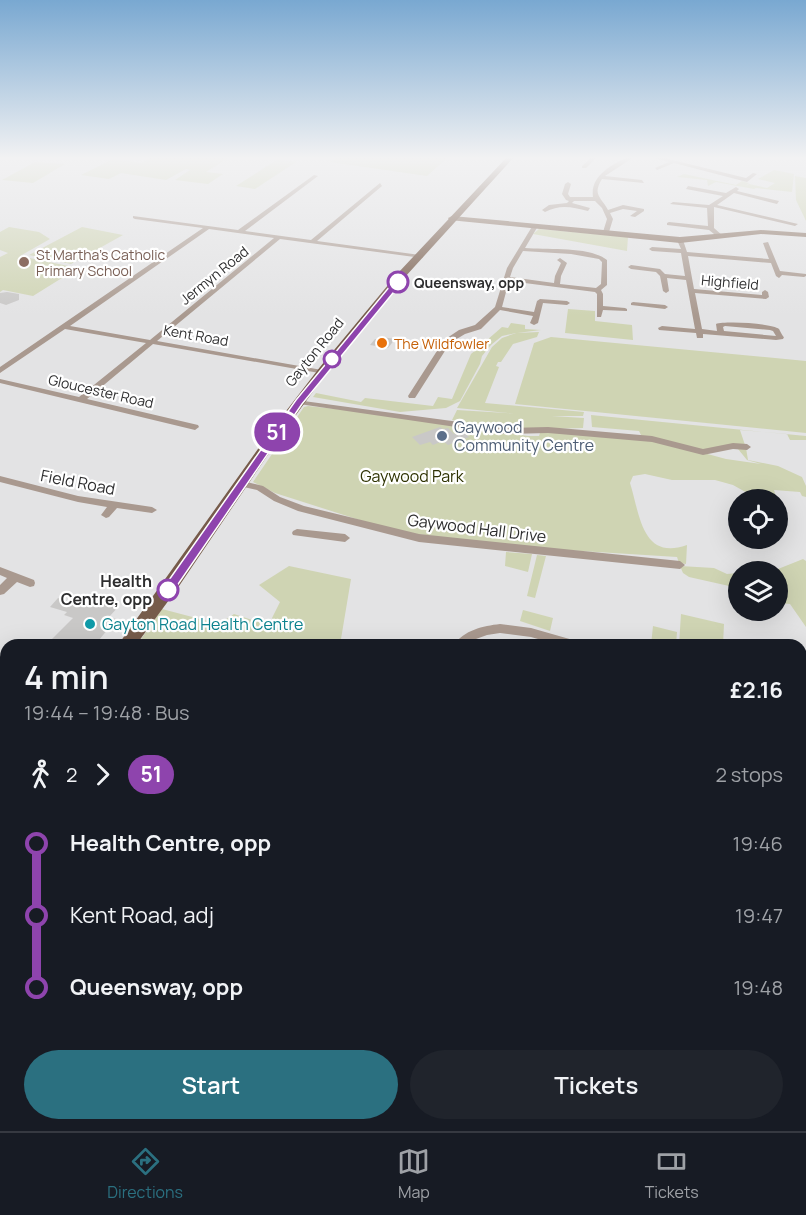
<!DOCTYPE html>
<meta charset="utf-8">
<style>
:root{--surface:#171b24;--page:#20242c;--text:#f1f3f6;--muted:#9ea1a6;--line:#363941;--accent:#2b7080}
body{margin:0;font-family:Manrope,sans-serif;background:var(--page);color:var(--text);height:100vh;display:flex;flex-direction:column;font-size:22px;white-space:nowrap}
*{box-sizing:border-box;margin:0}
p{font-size:20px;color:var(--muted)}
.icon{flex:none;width:33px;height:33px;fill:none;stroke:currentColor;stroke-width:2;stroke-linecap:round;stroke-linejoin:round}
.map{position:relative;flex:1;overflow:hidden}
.sheet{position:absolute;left:0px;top:639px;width:807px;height:492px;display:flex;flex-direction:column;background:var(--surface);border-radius:18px 18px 0 0;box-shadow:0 6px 24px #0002}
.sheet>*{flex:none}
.badge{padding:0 12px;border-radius:20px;font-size:21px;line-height:39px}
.tools{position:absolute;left:728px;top:489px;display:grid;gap:12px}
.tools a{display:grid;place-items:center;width:60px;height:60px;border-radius:50%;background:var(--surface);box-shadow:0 6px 24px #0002;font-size:30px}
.map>.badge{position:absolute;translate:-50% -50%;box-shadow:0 0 0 3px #fff}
.legs{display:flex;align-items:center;gap:9px;height:66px;padding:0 24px;font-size:20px}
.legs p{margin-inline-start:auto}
.head{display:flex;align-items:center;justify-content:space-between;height:102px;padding:0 24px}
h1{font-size:33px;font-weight:600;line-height:45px}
.cta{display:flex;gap:12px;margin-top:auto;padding:12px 24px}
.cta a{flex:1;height:69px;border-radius:36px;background:var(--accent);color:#fff;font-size:24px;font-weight:600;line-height:69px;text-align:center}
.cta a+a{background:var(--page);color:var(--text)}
ul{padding:0 24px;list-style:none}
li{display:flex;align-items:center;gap:21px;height:72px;font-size:22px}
li i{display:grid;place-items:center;width:9px;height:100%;margin:0 8px;background:currentColor}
li i::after{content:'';width:15px;height:15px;margin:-8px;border:4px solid;border-radius:50%;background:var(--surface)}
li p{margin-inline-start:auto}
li:first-child i{background:linear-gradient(#0000 50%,currentColor 0)}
li:last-child i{background:linear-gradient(currentColor 50%,#0000 0)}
.dock{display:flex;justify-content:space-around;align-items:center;height:84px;border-top:2px solid var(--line);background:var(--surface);font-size:16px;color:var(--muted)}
.dock a{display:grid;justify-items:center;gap:3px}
.dock .current{color:var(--accent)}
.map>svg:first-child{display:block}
.green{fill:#cfd4b3}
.building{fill:#c9c8c7}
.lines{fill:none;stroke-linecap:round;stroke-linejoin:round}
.street{fill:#a9998f;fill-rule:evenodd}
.secondary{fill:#8c7566;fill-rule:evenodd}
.primary{fill:#765b4a;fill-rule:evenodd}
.line-1{fill:#8e44ad;stroke:#fff;stroke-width:1.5}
.education-dot{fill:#8d6e63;stroke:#fff;stroke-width:2}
.stop-1-dot{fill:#fff;stroke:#8e44ad;stroke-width:3}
.food-dot{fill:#e8710a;stroke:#fff;stroke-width:2}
.service-dot{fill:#5c6f8a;stroke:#fff;stroke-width:2}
.culture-dot{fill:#0f9aa8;stroke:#fff;stroke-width:2}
.labels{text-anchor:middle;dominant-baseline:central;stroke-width:4.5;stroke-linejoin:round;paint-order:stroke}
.far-education-label{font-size:14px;fill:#785e54;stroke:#fff;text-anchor:start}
.far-street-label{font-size:14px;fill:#2d2d2e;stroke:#fff}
.far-stop-label{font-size:14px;font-weight:bold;fill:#2d2d2e;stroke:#fff;text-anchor:start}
.far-food-label{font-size:14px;fill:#c56008;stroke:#fff;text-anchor:start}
.service-label{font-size:16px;fill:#4e5e75;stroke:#fff;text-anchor:start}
.park-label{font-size:16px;fill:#2e3202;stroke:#fff}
.street-label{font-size:16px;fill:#2d2d2e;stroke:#fff}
.stop-label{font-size:16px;font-weight:bold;fill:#2d2d2e;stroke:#fff;text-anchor:end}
.culture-label{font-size:16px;fill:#0d838f;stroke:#fff;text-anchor:start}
</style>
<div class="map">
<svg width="806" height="1131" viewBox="0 0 806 1131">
<rect width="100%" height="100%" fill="#e3e3e4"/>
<!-- green -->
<path class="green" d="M152 157H230L206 172 223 174 208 184 175 180 190 170 186 169 166 180 121 173 109 179 81 175 113 159 141 163Z
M338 157H448L427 176 330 162Z
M278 159 296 162 255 189 236 186Z
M35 162 65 164 33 183 2 180Z
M774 170 794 174 792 192 756 188 754 189 716 182 708 186 707 180 677 177 684 174 736 185 742 181 749 183 746 186 749 184 767 188 775 183 758 179Z
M795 176 806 178V221L796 200Z
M9 227 39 232 50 239 20 256 78 268 33 296 3 290 0 292V257L8 253 0 250V232Z
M82 227 123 235 71 264 29 255Z
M539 229 628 237 627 251 533 234Z
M568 309 595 311V321L632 325 633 340 565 333Z
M511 323 525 325V329L541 330 517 333 539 332 537 337 513 344 501 362H498L496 366 499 367 485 403 584 412 583 416H537L457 408 492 347 502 338 516 333 502 336 491 345 482 356 480 364 460 401 446 408 400 412 313 397 316 393 361 402 365 398 433 406 438 397 452 399 471 354 502 327 508 328Z
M551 337 806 361V433L515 404 534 343Z
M308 406 373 413 528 436H539L540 433 548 432 652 439 726 459 761 464 747 460 738 449 746 448 748 460 778 466 802 477 806 486V497L802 496 800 492 774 490 777 500 758 499 733 485 715 480H672L645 474 633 476 630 483C640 515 642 561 687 545L686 564 679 563 677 557 517 547 394 531 275 493 253 482 304 407Z
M457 410 584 418 583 428 504 430 452 420Z
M591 415 806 436V440H790L787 434 740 430 745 445 707 451 642 437 639 431 592 427Z
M506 552 532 554 528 572 505 566Z
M537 555 546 556 535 598 527 596Z
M803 559 806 561V627L790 604 777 603V572L754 571 778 569Z
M289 566 351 579 340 645H149L139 642 162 609 219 624 234 614 283 630 272 618 280 602 259 585Z
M680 566 714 568 727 574 738 573V588L689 577 683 573Z
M523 610 553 618 550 631 520 621Z
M681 614 724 624 723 645H679Z
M653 626 677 632 676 645H651Z"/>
<!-- building -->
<path class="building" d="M7 292 19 294V300L6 305 0 303V293Z
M382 337 395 339 388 348 370 345 375 339 380 340Z
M440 427 443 429 448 428 454 434 462 431 469 437 448 445 443 441 433 445 430 442 420 445 412 437Z
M92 597 119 606 109 617 116 619 95 645H61L50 641 73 618 64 615 67 612 50 607 58 598 70 602 76 599 87 602Z"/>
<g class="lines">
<!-- street -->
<path class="street" d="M592 157H597L586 168H582V166Z
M628 157H634L605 176 642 180 644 183 602 179C592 195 601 197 608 210L623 205 644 209V211L635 217 630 216 637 211 623 209 610 213 613 219 609 232 606 234 603 232 607 219 602 208 595 201H574L572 203 590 208 588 211C572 207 560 204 545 212L542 210 549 205 567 203 569 201 566 200 562 194 565 184 568 182 571 184 568 194 570 197H593C590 176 611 165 628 157Z
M651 157H660L746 178 753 173 757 174 747 182 674 163 657 170 655 168 669 162Z
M314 175 318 176 245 231 311 240 380 183 382 186 317 241 420 255 423 257 422 258 280 239 157 341 322 370 326 372 325 374 153 344 87 399 198 425 199 427 195 430 0 383V379L79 397 146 343 65 329 0 373V367L203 228 135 219 133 218V216L238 230ZM209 229 274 238 150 340 70 326Z
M688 186 726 193 736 187 739 189 737 191 779 201 777 204 734 193 717 205 798 224 795 226 714 207V228L723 236V238H719L709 230 667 225V223L669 222 708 226 707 208 670 204 673 202 709 205 723 196 686 189Z
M533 225 538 226 525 248C548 250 589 246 607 260V285L601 290 603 294V306L625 308 627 309V311L603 310 601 317H597V294L595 292 509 281 502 307 534 312 537 301 540 299 567 301 570 303 567 305 543 303 538 323 534 325 530 323 533 316 500 310 481 329 465 334 450 343 415 398H409L408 396 444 340 459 330 475 325 495 307 507 268ZM523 251 571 254 599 259 602 262 601 284 596 288 560 284 561 276 567 263 560 258 557 260 561 263 555 276 554 283 510 277 513 268Z
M680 238 683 240 687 252 769 259 763 243 768 242 780 271 806 274V276L804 277 782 275 779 278 776 276 771 263 688 256 694 289 762 295V292L765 290 768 292 769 297 766 299 695 293 702 329 717 331 716 324C725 321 772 323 779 329 779 329 783 337 784 337L783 339 776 340 703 334V338H697L696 333 659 330 658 328 662 326 695 329 686 280 667 278 669 291 666 293 663 291 660 276 656 272 631 269 628 267 631 265 660 269 665 274 685 276 681 253 652 251 649 249 652 247 681 249 677 240ZM725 326 770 330 773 331 776 336 724 331 723 327Z
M633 302 665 305 668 307 665 309 631 305V303Z
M296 400 504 428 548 427 652 436 703 449 733 443 747 444 751 447 747 450 733 449 703 455 652 442 548 433 504 434 299 404 295 402Z
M0 476 78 496 152 507 157 510 152 513 117 508 109 517 106 518 101 515 107 507 78 502 0 482Z
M242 481 263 486 280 497 304 506 419 534 680 561 685 565 680 569 419 542 298 511 274 501 257 490 239 486 237 484 239 482Z
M297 529 345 534 350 538 345 542 293 535 292 533 293 531Z
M0 567 34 580 35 583 34 586 30 587 17 582 4 594 0 595V585L7 578 0 575Z
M500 624 531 628 580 642 582 645H559L531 637 500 633 487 635 476 639 468 645H454C464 630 483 626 500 624Z
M801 698 806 699V709L801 708Z
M801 806 806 807V821L801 820Z
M801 952 806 954V970L801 968Z
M801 1122 802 1131H784V1125H801Z
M402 1125H420L419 1131H401Z
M506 1125H524V1131H506Z
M682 1125H700V1131H682Z
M729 1125H759L761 1131H731Z"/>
<!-- secondary -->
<path class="secondary" d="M452 216 680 237 761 230 806 233V237L761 234 680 243 449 220 448 218Z"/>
<!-- primary -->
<path class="primary" d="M507 157H514L405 277 328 371 282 434 177 589 136 645H118L273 428 320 367 398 273Z
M6 795V836L0 838V798Z"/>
</g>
<!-- sky -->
<linearGradient id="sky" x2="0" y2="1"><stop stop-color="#79a8d1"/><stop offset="0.5" stop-color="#f2f2f3"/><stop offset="1" stop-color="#f2f2f3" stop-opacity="0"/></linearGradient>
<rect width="806" height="316" fill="url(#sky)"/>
<!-- line-1 -->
<path class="line-1" d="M395 280 402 282 302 404 172 593H164V587L296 400Z"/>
<!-- markers -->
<circle class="education-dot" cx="24" cy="262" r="6"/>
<g class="stop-1-dot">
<circle cx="398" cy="282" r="10"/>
<circle cx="332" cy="359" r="8"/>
<circle cx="168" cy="590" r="10"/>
</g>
<circle class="food-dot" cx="382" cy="343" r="6"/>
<circle class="service-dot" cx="442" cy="436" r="6"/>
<circle class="culture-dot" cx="90" cy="624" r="6"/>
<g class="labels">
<!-- far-education labels -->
<g class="far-education-label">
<text x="36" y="254">St Martha's Catholic<tspan x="36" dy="16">Primary School</tspan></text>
</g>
<!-- far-street labels -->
<g class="far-street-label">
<text transform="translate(214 275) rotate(-39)">Jermyn Road</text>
<text transform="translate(730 282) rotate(5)">Highfield</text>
<text transform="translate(196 335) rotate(10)">Kent Road</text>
<text transform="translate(314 352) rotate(-51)">Gayton Road</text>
<text transform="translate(101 391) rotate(13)">Gloucester Road</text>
</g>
<!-- far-stop labels -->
<g class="far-stop-label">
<text x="414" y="282">Queensway, opp</text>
</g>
<!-- far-food labels -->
<g class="far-food-label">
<text x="394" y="343">The Wildfowler</text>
</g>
<!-- service labels -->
<g class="service-label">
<text x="454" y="427">Gaywood<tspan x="454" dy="18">Community Centre</tspan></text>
</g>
<!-- park labels -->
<g class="park-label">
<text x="412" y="476">Gaywood Park</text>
</g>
<!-- street labels -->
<g class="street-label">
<text transform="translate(78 482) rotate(11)">Field Road</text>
<text transform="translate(477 528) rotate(7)">Gaywood Hall Drive</text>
</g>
<!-- stop labels -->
<g class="stop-label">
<text x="152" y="581">Health<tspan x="152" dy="18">Centre, opp</tspan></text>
</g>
<!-- culture labels -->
<g class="culture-label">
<text x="102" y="624">Gayton Road Health Centre</text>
</g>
</g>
</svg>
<div class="tools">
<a><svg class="icon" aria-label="locate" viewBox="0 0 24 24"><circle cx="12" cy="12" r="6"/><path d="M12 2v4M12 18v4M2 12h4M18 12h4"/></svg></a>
<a><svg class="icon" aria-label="layers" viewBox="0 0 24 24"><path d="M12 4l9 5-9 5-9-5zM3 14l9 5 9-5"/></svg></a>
</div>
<b class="badge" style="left:277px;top:432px;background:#8e44ad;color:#fff">51</b>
<section class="sheet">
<div class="head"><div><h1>4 min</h1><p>19:44 – 19:48 · Bus</p></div><b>£2.16</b></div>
<div class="legs"><svg class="icon" aria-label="walk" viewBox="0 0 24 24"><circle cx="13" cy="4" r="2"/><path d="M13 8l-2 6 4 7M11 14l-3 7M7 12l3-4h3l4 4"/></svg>2<svg class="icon" aria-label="forward" viewBox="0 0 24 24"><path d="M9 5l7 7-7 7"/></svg><b class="badge" style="background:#8e44ad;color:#fff">51</b><p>2 stops</p></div>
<ul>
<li><i style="color:#8e44ad"></i><b>Health Centre, opp</b><p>19:46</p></li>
<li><i style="color:#8e44ad"></i><span>Kent Road, adj</span><p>19:47</p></li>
<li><i style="color:#8e44ad"></i><b>Queensway, opp</b><p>19:48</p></li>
</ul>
<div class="cta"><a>Start</a><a>Tickets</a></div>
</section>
</div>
<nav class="dock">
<a class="current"><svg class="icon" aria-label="directions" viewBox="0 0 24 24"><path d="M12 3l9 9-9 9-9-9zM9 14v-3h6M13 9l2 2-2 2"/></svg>Directions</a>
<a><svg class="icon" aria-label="map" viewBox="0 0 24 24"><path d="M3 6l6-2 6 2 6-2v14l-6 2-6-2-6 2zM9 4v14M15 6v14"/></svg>Map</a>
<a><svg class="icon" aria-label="tickets" viewBox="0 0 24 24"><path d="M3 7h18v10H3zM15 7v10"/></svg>Tickets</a>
</nav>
